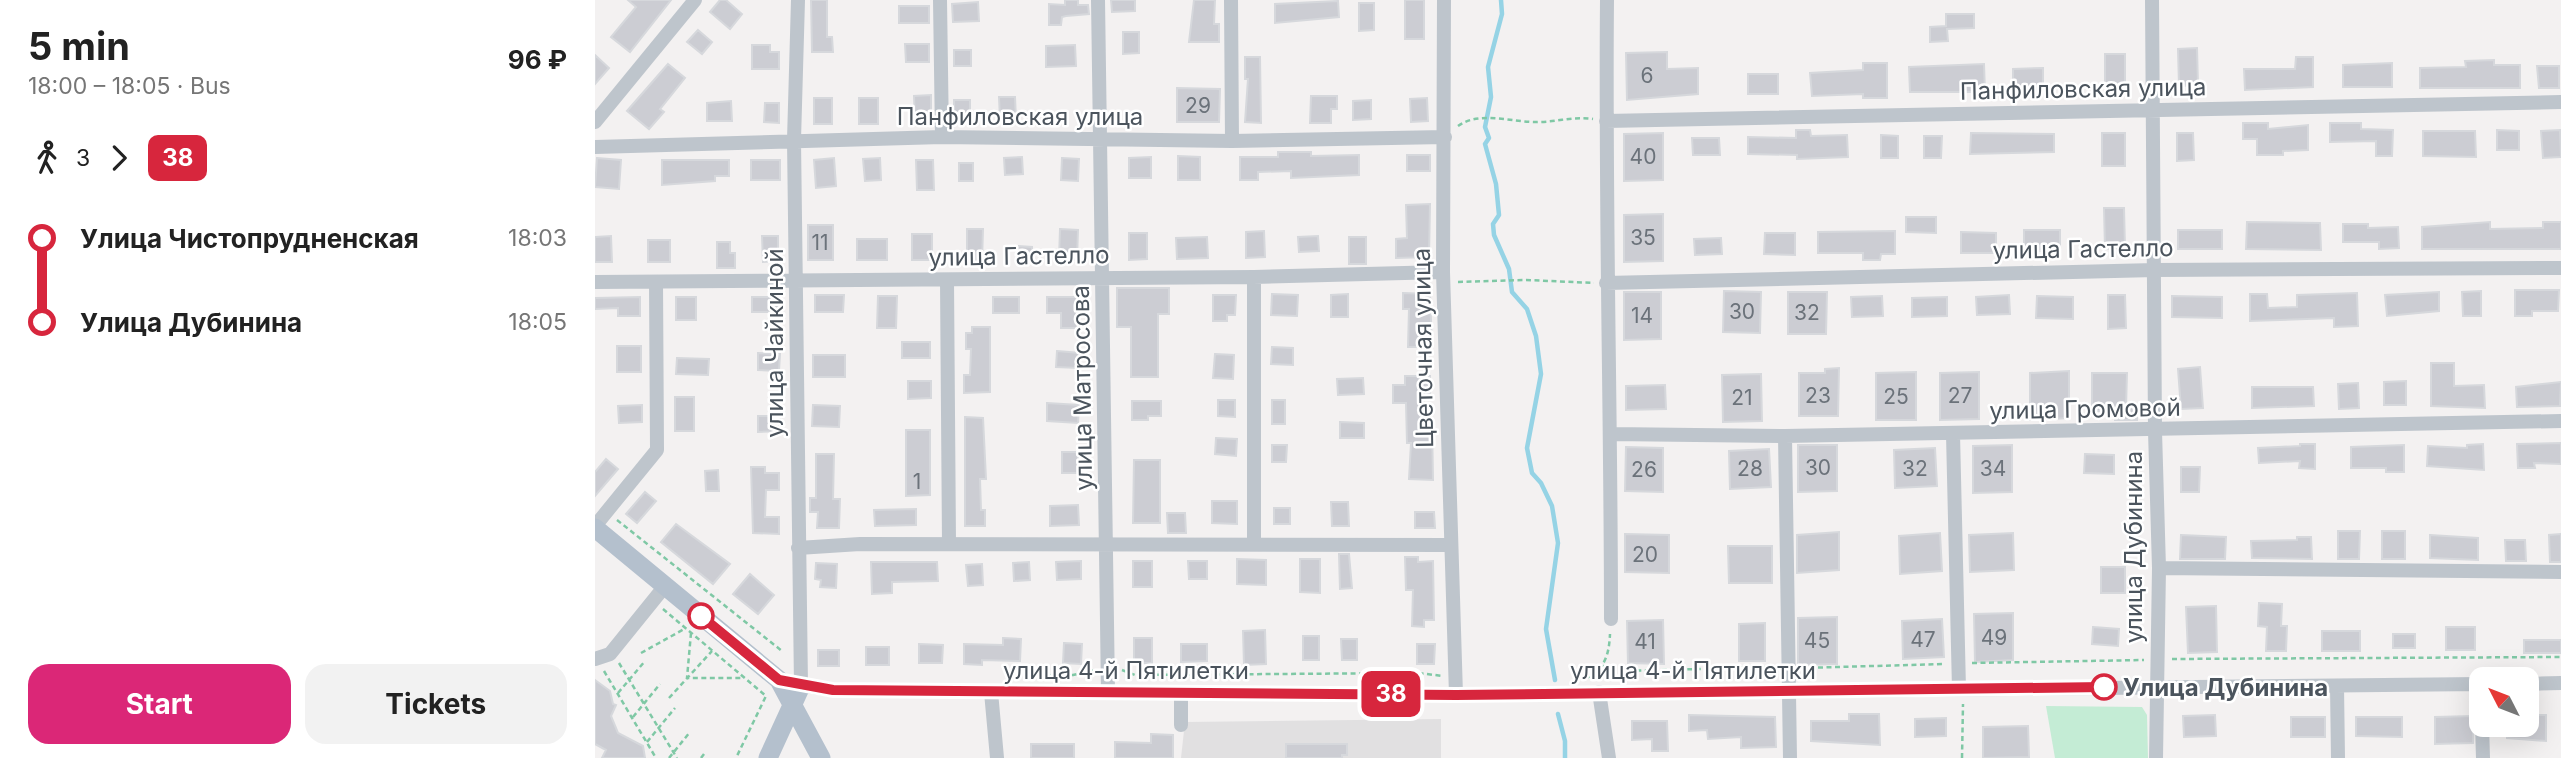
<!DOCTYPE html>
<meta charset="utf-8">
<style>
:root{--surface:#fff;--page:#f2f2f2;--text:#222;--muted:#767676;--accent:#db2777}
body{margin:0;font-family:Inter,sans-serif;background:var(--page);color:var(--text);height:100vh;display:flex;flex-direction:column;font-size:26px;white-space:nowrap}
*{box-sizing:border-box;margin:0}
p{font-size:23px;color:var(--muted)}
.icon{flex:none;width:38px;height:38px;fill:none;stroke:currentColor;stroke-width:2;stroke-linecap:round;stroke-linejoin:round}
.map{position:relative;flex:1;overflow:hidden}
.sheet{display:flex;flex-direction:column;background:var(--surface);width:595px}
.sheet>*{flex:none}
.badge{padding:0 14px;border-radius:10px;font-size:24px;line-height:46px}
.needle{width:46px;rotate:312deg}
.controls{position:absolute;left:1874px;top:667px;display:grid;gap:14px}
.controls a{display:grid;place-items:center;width:70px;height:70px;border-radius:14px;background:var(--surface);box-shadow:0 7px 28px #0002;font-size:35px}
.map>.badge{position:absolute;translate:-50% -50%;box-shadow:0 0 0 4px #fff}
.legs{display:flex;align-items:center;gap:10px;height:77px;padding:0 28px;font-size:23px}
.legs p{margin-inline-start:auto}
.summary{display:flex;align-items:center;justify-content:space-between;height:119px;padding:0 28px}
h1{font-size:38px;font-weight:700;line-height:52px}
.cta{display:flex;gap:14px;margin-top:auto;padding:14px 28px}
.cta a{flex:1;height:80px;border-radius:21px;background:var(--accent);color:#fff;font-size:28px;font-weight:700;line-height:80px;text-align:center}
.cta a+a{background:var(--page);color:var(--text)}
ul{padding:0 28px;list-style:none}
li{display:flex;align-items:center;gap:24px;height:84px;font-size:26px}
li i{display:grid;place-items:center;width:10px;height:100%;margin:0 9px;background:currentColor}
li i::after{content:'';width:18px;height:18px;margin:-9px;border:5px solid;border-radius:50%;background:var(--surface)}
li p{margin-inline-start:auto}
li:first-child i{background:linear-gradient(#0000 50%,currentColor 0)}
li:last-child i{background:linear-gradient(currentColor 50%,#0000 0)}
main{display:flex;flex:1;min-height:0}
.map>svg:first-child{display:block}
.education{fill:#e1e0e1}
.green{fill:#c4ecd5}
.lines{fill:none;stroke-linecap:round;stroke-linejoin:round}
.stream{stroke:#95d3e5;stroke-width:4.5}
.building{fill:#cccdd3;stroke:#d6d8dc;stroke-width:2}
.path{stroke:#7fc8a5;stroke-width:2.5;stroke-dasharray:5 3.5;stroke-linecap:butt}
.minor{stroke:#bec5cc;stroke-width:14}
.major{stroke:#b4c0cd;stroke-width:19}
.line-1-casing{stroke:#fff;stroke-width:16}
.line-1{stroke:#d7263d;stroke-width:10}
.stop-1-dot{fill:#fff;stroke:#d7263d;stroke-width:3.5}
.labels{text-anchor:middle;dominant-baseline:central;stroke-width:5;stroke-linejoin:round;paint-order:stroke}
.number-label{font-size:21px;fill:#6b727a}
.street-label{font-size:24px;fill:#4b545d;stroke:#fff}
.stop-label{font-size:24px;font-weight:bold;fill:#4b545d;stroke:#fff;text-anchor:start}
</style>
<main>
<section class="sheet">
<div class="summary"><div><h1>5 min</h1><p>18:00 – 18:05 · Bus</p></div><b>96 ₽</b></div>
<div class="legs"><svg class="icon" aria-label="walk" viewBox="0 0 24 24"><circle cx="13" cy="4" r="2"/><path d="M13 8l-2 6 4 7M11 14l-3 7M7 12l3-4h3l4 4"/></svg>3<svg class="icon" aria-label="forward" viewBox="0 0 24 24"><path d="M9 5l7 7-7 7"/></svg><b class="badge" style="background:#d7263d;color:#fff">38</b></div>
<ul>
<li><i style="color:#d7263d"></i><b>Улица Чистопрудненская</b><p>18:03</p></li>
<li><i style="color:#d7263d"></i><b>Улица Дубинина</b><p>18:05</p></li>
</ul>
<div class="cta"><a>Start</a><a>Tickets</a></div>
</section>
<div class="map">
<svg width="1966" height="758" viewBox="0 0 1966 758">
<rect width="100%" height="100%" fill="#f3f1f1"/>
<!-- education -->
<path class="education" d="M846 719V758H586L590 722Z"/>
<!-- green -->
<path class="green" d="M1451 706 1547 707 1552 715 1553 758H1460Z"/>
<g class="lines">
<!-- stream -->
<path class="stream" d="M906 0 907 14 893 67 896 97 890 127 894 138 890 144 901 184 904 215 898 224 899 235 914 269 917 292 932 309 941 336 946 374 932 448 937 473 946 483 957 506 963 543 951 629 960 680
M963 714 970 741V758"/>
</g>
<!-- building -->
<path class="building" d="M33 0H76L35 52 16 37 41 7Z
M125 0H131L147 14 135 29 115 12Z
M216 0H232V37H237L238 52H217Z
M470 0H483V5H493L494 14 471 16 467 17 466 25H454V4L470 5Z
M516 0H540V11L517 12Z
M599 0H620L619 24H624V42H594Z
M810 0H829V39H810Z
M743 1 744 17 680 23V4Z
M383 2 384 21 358 22 357 4Z
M764 3H779V30L764 31Z
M304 6H334V23H304Z
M1351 14H1379V28L1352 29 1353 41 1335 42V27L1351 26Z
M103 30 117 42 107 54 92 42Z
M528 32H544V53L528 54Z
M310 44H334V62H311Z
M157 45H175V52H184V69H157Z
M480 45 481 66 451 67V46Z
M1602 48 1603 85 1584 86 1583 49Z
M359 50H376V66H359Z
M1072 52V69L1103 68V94L1032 100 1031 53Z
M1510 54H1530V84H1510Z
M0 55 14 68 0 84Z
M650 57H665L666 123 650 122 653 79H650Z
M1701 57H1718V87L1650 90 1649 69H1700Z
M1899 60V65H1925V88H1825V68L1871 67 1870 61Z
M1268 63H1292V98H1268V94L1217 96 1215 73 1268 70Z
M1797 63V87H1748V65Z
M73 64 90 78 65 109 69 112 54 129 32 111Z
M1389 64 1390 92H1315L1314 67Z
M1942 66H1964V88H1944Z
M1448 68V91L1418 92V69Z
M1153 74H1183V94H1153Z
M582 88 625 89 624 122H582Z
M336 95V121L320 122 319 96Z
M716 96H742V109H736V123H715Z
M404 97H420L421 119H405Z
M219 98H237V124H219Z
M264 98H283V124H264Z
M832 98 833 121 816 122 815 99Z
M359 100H375V123H359Z
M776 100V119L758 120V101Z
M136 101 137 121H112V103Z
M170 103H184V123L169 122Z
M1648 123H1673V129L1713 125V150L1688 151V155H1662V139H1648Z
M1735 123H1766V129L1798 130 1797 156H1781V141L1735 142Z
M1201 130H1215L1216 136 1252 135 1253 157 1202 159V155L1153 154V137L1201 138Z
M1902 130 1924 131V150H1902Z
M1965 130 1966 157 1948 158 1946 131Z
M1828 131H1880L1881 157 1828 156Z
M1068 133V180L1029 181V134Z
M1376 133 1459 134V152L1375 154Z
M1507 133H1530V166H1507Z
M1582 133H1598L1599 160 1582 161Z
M1286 135 1303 136V158H1286Z
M1329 136H1347L1346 158H1329Z
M1097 138H1124L1125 155H1098Z
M683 152H716V156L764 155V175L696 178V171L663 172V180H645V157H683Z
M812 155H835V171H812Z
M583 156 605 157V180H583Z
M427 157 428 174 410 175 409 158Z
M556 157V178H534V158Z
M2 158 26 160 24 189 0 187Z
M239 158 241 186 221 188 219 160Z
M285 158 286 180 270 181 268 159Z
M467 158 484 159 483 181 466 180Z
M67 160H134V176H120V181L67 185Z
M156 160H185V180H156Z
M321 160H338L339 190H322Z
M364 163H378V181H364Z
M835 204 834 257 801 258V239L812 238 811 205Z
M1509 208H1529L1530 248 1510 249Z
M1068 214V261L1029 262V215Z
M1311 217H1341V233L1311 232Z
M1652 222 1725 223 1726 250 1651 249Z
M1895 222V229L1948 228V222H1966V249H1827V227Z
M1748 224H1773V228L1803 227 1804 248 1784 249V242H1748Z
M213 225H238V260H213Z
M372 229H388L387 261H372Z
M465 229 483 230 482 260 464 259Z
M1429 230H1465V251H1429Z
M1583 230H1627V249H1583Z
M669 231 670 257 651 258V232Z
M1300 231V254H1286L1285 260H1268V253H1223V232Z
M1366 232 1401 233V253H1366Z
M534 233H552V259L534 260Z
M1170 233H1200V255L1169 254Z
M317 234H337V260H317Z
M16 236 17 262H0V237Z
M167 236H183V261L168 262Z
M723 236 724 251 704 252 703 237Z
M612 237 613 258 582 259 581 238Z
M754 237H771V264H754Z
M1126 238 1127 254 1100 255 1099 239Z
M262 239H292V260H262Z
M53 240H75V262H53Z
M122 242H135V253H140V268H122Z
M423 246 437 247V259L422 258Z
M522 288H574V314H563V377H536V327H522Z
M1920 290H1964L1963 311H1937V316H1920Z
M1129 291 1166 292 1165 333 1128 332Z
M1886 291V316H1868L1867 292Z
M1029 292H1066V339L1029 340Z
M1193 292H1232L1231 334H1193Z
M1844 292V311L1792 316 1790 295Z
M808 293 835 294 837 347H813L814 309H808Z
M1762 293 1763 326 1739 327V318L1655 321V294H1672L1673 308 1702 307V295Z
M677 294 703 295 702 316 676 315Z
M753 294V317H736V295Z
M220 295H249L248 312H220Z
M618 295H641L640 315H632V321H618Z
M1414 295 1415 314 1382 315 1381 297Z
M1513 295H1530L1531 328 1513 329Z
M283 296H302L301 328H282Z
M1287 296 1288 316 1257 317 1256 297Z
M1442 296 1478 297V319L1441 318Z
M1577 296 1627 297V318L1577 317Z
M45 297V316H23V308L0 309V298Z
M81 297H101V320H81Z
M157 297H184L183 312H157Z
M398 297H424V313H398Z
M452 297H485L484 328H466V313H452Z
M1352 297V316L1317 317V298Z
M377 327H395V392L369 393V375H375L376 349H371V333H377Z
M307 342H335V358H307Z
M22 346H46V372H22Z
M677 347 698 348V365L676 364Z
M462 351 485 353 484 368 461 367Z
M163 353 185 354 184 371 163 370Z
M620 354 639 355 638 379 618 378Z
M218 355H250V377H218Z
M82 358 114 359 113 375 81 374Z
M1836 363H1859V386L1889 385 1890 408 1836 406Z
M1605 367 1608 408 1586 409 1583 369Z
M1244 368 1243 416H1204V373H1230V369Z
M1474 371V418L1435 420V373Z
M1321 372V420H1281V373Z
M1384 372V419L1345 420V373Z
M1497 373H1532L1531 408H1542V420H1520V411H1497Z
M1166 374 1167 421 1128 422 1127 375Z
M810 376H835V394H828L829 423H837L838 480 814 479 816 443H812L811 403H798V385H810Z
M768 378 769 394 743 395 742 379Z
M313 381H336V398L313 399Z
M1811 381V405H1789V382Z
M1966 382 1965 406 1922 407 1921 387Z
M1763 383 1764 408 1744 409 1743 384Z
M1070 385 1071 409 1031 410V386Z
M1657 387H1718L1719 406 1657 408Z
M80 397H99V431H80Z
M623 400H640V417L623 416Z
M677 400H690V424H677Z
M537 401H566V416H553V420H537Z
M452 403 484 405 483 423 452 421Z
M47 405V422L24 423 23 406Z
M218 405 245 406 244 427 217 426Z
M163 416H185V431L163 432Z
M370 417 388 418 391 479H385L386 510H390V526H370Z
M745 422 769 423V438H745Z
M311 430H335V495L311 496Z
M621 438 642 439 641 456 620 454Z
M1966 443V464L1939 463 1940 468H1923L1922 444Z
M1705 444H1720V469L1704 468 1705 461 1664 463 1663 448 1705 446Z
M1888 444 1889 470 1832 466 1833 446 1872 448V445Z
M677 445H692L691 462H677Z
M1203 445H1242V491L1203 492Z
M1417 445V492L1378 493V446Z
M1809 445V472H1791V468H1756V447Z
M1031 447 1068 448V492L1030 491Z
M1340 448 1342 486 1300 488 1299 450Z
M1174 449 1176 487 1135 489 1134 451Z
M467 452H483V473H467Z
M221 454H239L238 499H245L244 528H222L223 512H215V498H221Z
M1490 454 1519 455V474L1489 473Z
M11 459 23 469 0 496V472Z
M539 460H565V523H538Z
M156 467H170V473H184V490H171L170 517H184V534L158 533Z
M1586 467H1605L1604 492H1586Z
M123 470 124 491H111L110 471Z
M50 492 61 501 42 523 31 514Z
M617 501H642V524L617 523Z
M736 502H753L754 526H737Z
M483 505 484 525 455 526V506Z
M679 508H695V524H679Z
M321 509V525L280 526 279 510Z
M820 512H839L840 528H820Z
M572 513H590L591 533H573Z
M81 524 135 564 118 584 66 542Z
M1743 531H1765L1764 559H1743Z
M1787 531H1810V559H1787Z
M1244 532V570L1202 573V535Z
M1345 533 1347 571 1305 574 1304 536Z
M1418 533 1419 570 1375 572 1374 535Z
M1030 534 1074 535V573L1030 572Z
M1966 534V562H1955L1954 535Z
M1586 535 1631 537 1630 559H1585Z
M1835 535 1883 538V560L1835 558Z
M1702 537H1716L1717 559 1657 558 1656 541 1702 540Z
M1910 540H1930L1931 561H1911Z
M1133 546H1177V583H1134Z
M744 554H754L757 588 745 589Z
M810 557H823V562L838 561 839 620H829V627L817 626 818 590H811Z
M642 559 671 560V585L642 584Z
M705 559H725V593L705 592Z
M486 561V579L462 580 461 562Z
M538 561H557V587H538Z
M593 561H612V579H594Z
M276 562H342L343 581 297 582V593L277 594Z
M434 562 435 580 419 581 418 563Z
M221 563 242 564 241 588 225 587 226 580 220 579Z
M387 564 388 585 373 586 371 565Z
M1506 567H1530V593H1506Z
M155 574 179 595 163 614 138 594Z
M1664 603 1687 604 1686 626H1692L1691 651H1671L1672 627 1663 626Z
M1621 606 1622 652 1593 653 1591 607Z
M1418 613V660L1380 662 1379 614Z
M1242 617V664L1203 665V618Z
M1347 619 1349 657 1308 659 1307 621Z
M1068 620 1069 664 1033 663 1032 621Z
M1170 623V661H1144V624Z
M1498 627 1524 629 1523 646 1497 644Z
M1851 627H1880V650H1851Z
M670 630 671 664 649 665 648 631Z
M1727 631H1765V651H1727Z
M1798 634H1820V648H1798Z
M708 636H724V660H708Z
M408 638 426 639 425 661 387 660V665L369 664V644L408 645Z
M539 638H557V663H539Z
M746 639H762V660H747Z
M1929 640H1966V653H1929Z
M469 643 487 644 486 664 468 663Z
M324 644 348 645 347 663H324Z
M586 644H612V661L586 662Z
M822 644H840L839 664H822Z
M271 647H294V665H271Z
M223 650H244V666H223Z
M0 680 15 691 18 704 21 705 16 716 23 733 48 746 50 758H7L11 750 0 744Z
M1254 714H1284L1285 745 1216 741V721H1254Z
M1094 715 1180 717 1181 747 1146 748V737L1113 739 1112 730 1094 731Z
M1620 715 1621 736 1589 737 1588 716Z
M1934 715H1951V741L1912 738V724H1935Z
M1879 716 1878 743 1840 744V717Z
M1696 717H1730V737H1696Z
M1761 717H1807V737L1761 736Z
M1351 718V736L1320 737V719Z
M1037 721H1072L1073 751H1057V739L1037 740Z
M1433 726 1434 757 1388 758V727Z
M556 734 578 735V758H520V742L556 743Z
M436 744H479V758H436Z
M691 744H752V755H747V758H691Z"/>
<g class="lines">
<!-- path -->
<path class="path" d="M863 126C885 110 919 123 943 122 962 122 978 116 998 119
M863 282 931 280 999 283
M22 520 187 651
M68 609 171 696 141 758
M96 633 92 678H148
M46 653 91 628
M1577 659 1966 657
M24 663 82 758
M1377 663 1549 660
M1008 666 1026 671 1179 667
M1206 668 1350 664
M527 670 540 675 823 673 848 676
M9 671 61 758
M434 676 478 675 500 670
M990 679C1010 669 1014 655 1015 634
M23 693 50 661
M74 698 117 651
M38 717 65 684
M52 742 80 708
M74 758 95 732
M106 758 109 754
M1367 758 1368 704"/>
<!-- minor -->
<path class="minor" d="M203 0 199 140 206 686
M345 0 347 137
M503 0 513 692
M636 0 637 141
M849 0 848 272 861 695
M1012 0C1010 207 1016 413 1016 619
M1557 0 1560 431 1564 568 1561 758
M1011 121 1966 102
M0 122 100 0
M0 147 347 137 637 141 850 137
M659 277V543
M352 281 354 544
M0 282 659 277 848 272
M1011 283 1560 270 1966 268
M1016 434 1190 436 1966 421
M1358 434 1364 689
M1190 436 1195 758
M0 526 62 450 61 282
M203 548 265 544 856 545
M1564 568 1966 572
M0 659 15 654 70 586
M199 684 238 690 861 695 1886 684
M1886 684V700
M1932 684 1966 683
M1742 686 1743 758
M396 692 402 758
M1004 692 1014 758
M586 693V725
M1887 724 1888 758"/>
<!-- major -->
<path class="major" d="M0 528 184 680 226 758
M173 758 206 686"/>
</g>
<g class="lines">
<defs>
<path id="line-1" d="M106 616 184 680 238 690 861 695 1509 687"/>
</defs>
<!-- line-1 casing -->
<use href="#line-1" class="line-1-casing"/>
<!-- line-1 -->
<use href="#line-1" class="line-1"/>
</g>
<!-- markers -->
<g class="stop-1-dot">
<circle cx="106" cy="616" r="12"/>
<circle cx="1509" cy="687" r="12"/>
</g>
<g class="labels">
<!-- number labels -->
<g class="number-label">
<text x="1052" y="75">6</text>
<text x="603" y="105">29</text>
<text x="1048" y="156">40</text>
<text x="1048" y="237">35</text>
<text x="225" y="242">11</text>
<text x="1147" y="311">30</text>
<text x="1212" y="312">32</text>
<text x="1047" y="315">14</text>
<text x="1223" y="395">23</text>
<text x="1365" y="395">27</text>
<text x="1301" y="396">25</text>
<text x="1147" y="397">21</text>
<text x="1223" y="467">30</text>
<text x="1155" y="468">28</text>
<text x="1320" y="468">32</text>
<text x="1398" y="468">34</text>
<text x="1049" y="469">26</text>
<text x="322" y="481">1</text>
<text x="1050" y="554">20</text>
<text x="1399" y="637">49</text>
<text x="1328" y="639">47</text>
<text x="1222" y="640">45</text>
<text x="1050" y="641">41</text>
</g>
<!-- street labels -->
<g class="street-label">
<text transform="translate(1488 89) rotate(-1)">Панфиловская улица</text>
<text x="425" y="116">Панфиловская улица</text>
<text transform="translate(1488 249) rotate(-1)">улица Гастелло</text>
<text transform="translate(424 256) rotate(-1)">улица Гастелло</text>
<text transform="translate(179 343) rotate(-90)">улица Чайкиной</text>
<text transform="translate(828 348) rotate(-91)">Цветочная улица</text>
<text transform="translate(487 388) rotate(-91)">улица Матросова</text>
<text transform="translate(1490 409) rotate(-1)">улица Громовой</text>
<text transform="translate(1538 547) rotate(-90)">улица Дубинина</text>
<text x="531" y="670">улица 4-й Пятилетки</text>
<text x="1098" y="670">улица 4-й Пятилетки</text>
</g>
<!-- stop labels -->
<g class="stop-label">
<text x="1528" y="687">Улица Дубинина</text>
</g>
</g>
</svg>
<div class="controls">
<a><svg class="needle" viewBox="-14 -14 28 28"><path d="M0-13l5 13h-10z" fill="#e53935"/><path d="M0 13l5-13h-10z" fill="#767676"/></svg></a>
</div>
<b class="badge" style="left:796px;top:694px;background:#d7263d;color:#fff">38</b>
</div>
</main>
